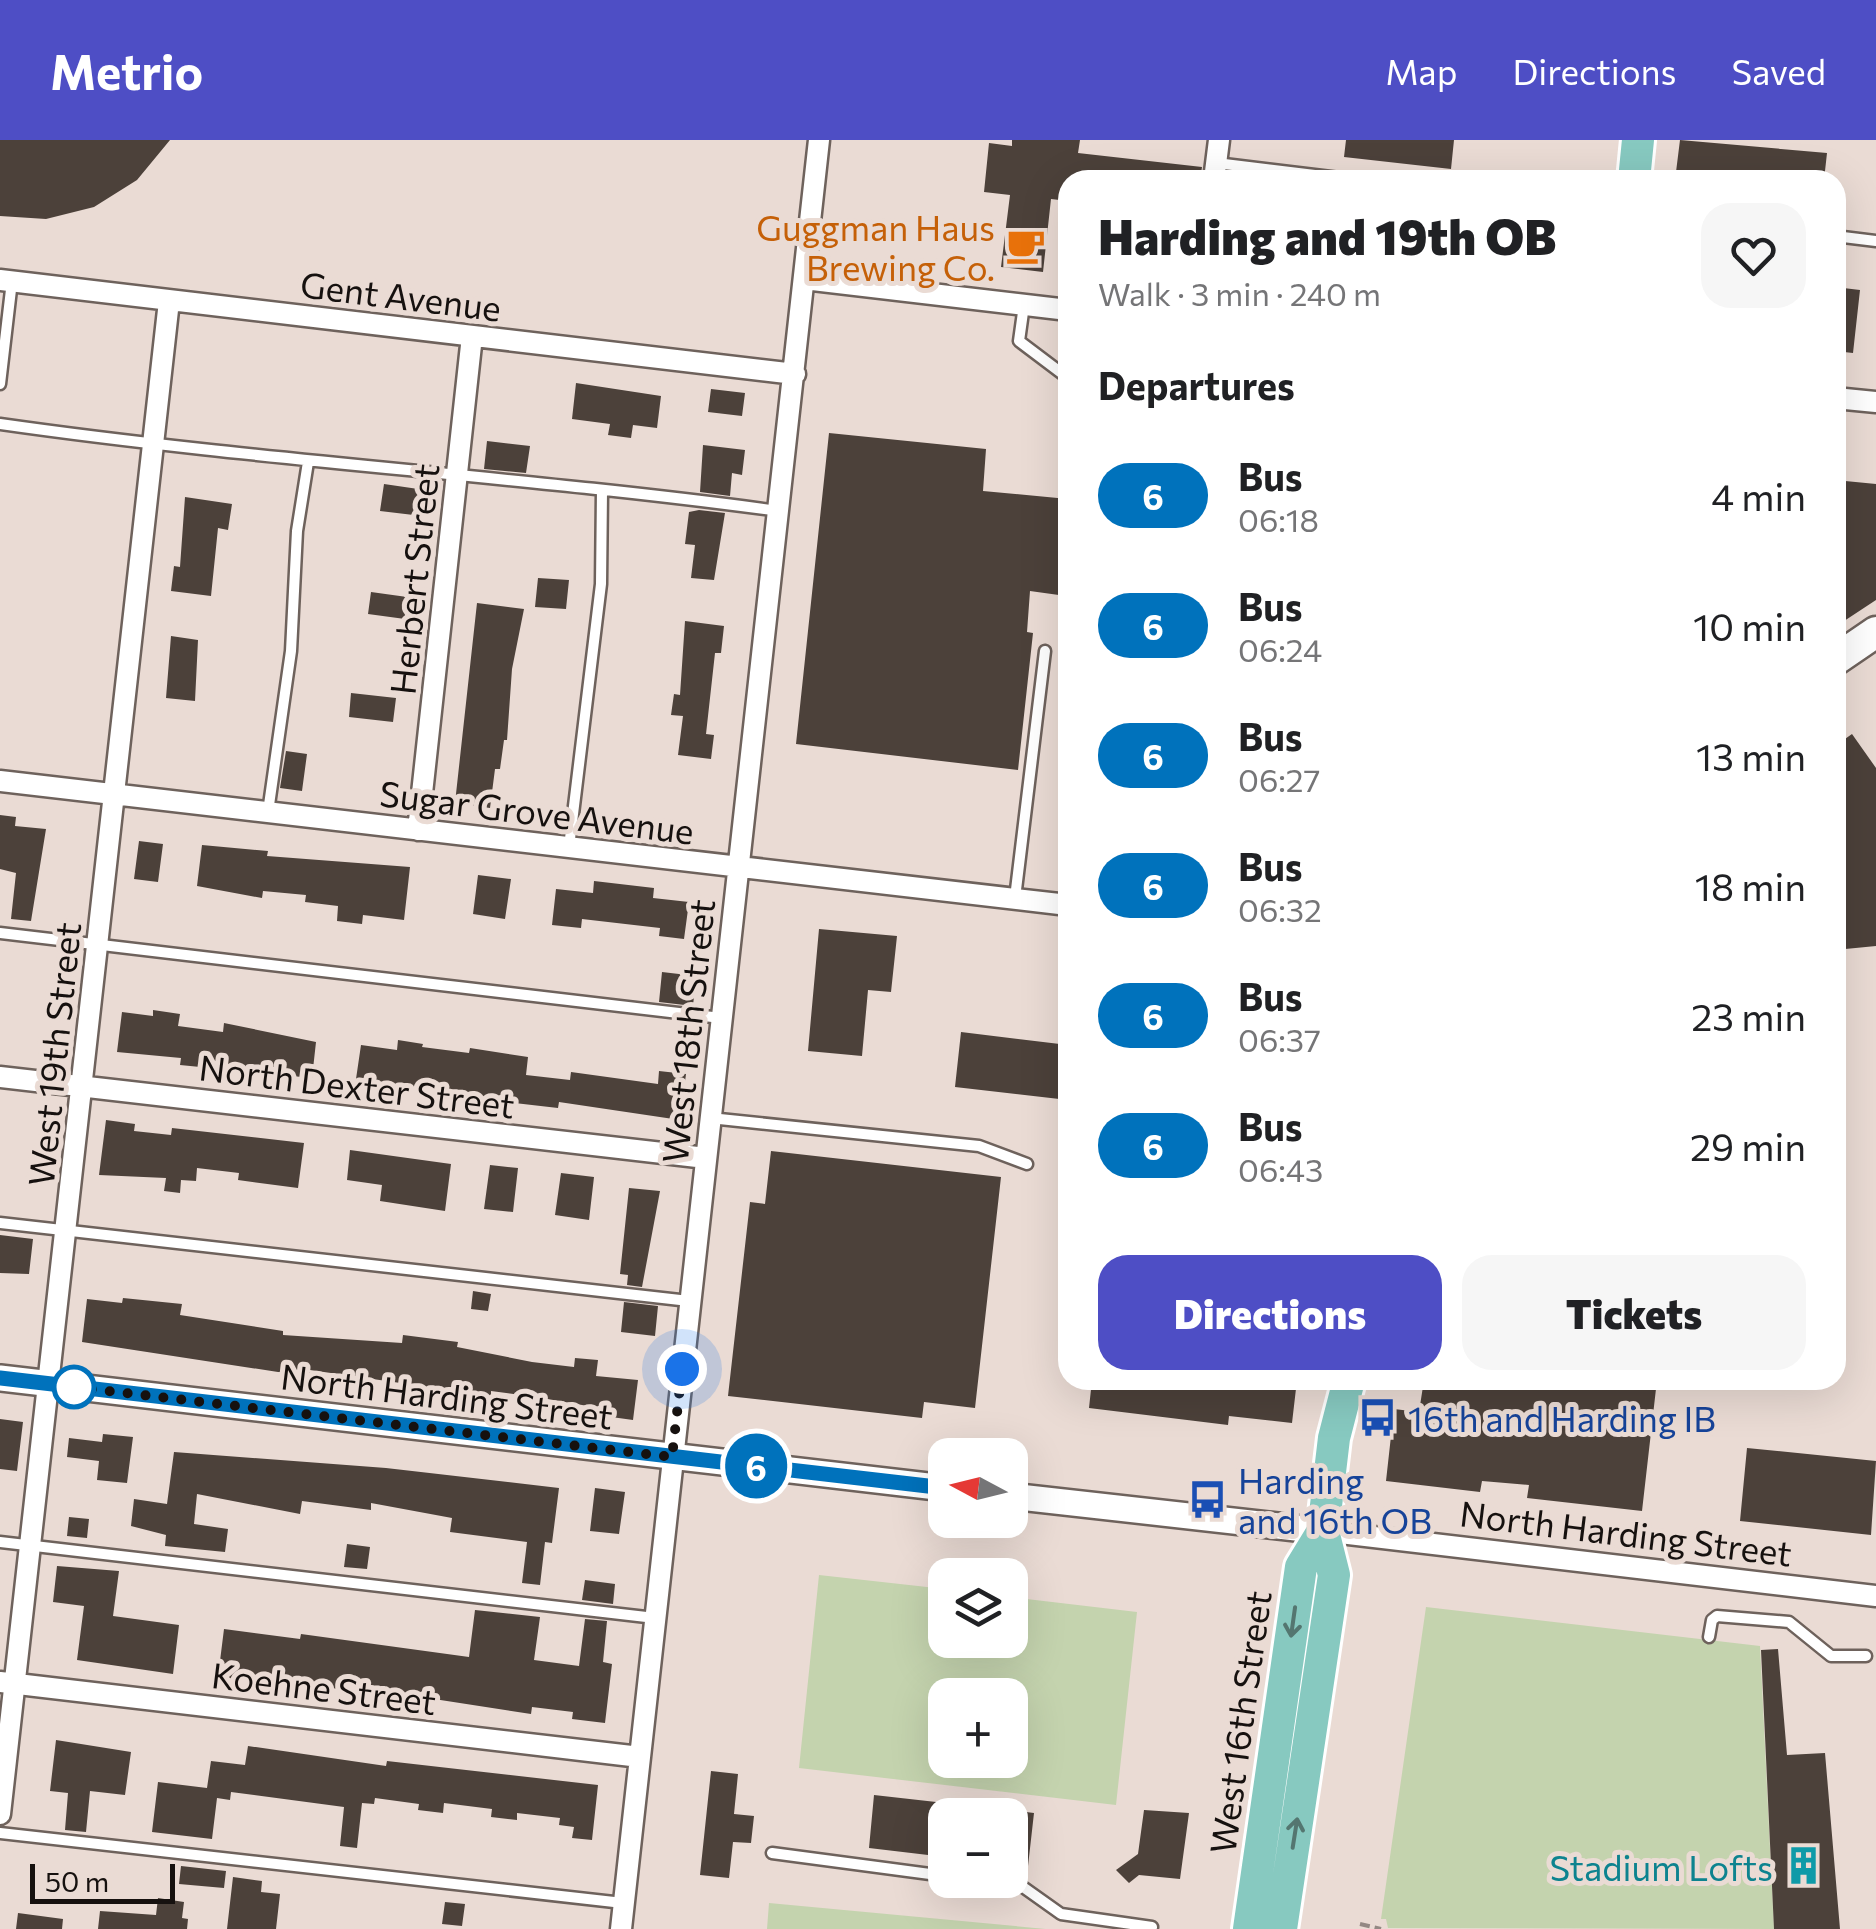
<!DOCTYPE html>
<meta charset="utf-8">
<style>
:root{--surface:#fff;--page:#f6f6f6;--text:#202124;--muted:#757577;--accent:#4e4ec5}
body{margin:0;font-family:Commissioner,sans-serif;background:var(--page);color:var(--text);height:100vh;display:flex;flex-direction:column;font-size:38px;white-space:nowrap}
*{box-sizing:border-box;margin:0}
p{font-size:32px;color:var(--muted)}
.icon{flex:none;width:55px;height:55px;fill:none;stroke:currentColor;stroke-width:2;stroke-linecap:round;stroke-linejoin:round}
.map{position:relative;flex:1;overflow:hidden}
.panel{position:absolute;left:1058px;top:30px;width:788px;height:1220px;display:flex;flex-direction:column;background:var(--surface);border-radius:30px;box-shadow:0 10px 40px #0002}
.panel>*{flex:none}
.badge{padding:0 20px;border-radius:32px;font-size:35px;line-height:65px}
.needle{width:65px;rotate:277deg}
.controls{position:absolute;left:928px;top:1298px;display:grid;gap:20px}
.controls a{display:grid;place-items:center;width:100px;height:100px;border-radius:20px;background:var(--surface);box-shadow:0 10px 40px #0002;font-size:50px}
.scale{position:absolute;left:30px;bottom:25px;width:145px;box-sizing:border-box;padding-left:10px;border:5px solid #16110f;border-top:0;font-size:28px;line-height:35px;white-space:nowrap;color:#16110f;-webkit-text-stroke:8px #eadbd4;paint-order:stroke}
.you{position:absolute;width:50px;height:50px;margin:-25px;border:8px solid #fff;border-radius:50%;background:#1a73e8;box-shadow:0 0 0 15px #1a73e833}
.map>.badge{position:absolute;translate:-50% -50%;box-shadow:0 0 0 5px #fff}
h2{padding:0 40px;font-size:38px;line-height:90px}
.round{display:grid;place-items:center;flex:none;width:105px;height:105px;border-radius:30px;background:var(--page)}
.overview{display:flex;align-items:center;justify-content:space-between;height:170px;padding:0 40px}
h1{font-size:48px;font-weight:800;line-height:75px}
.cta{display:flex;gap:20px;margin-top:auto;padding:20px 40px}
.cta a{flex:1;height:115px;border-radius:30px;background:var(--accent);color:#fff;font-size:40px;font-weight:800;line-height:115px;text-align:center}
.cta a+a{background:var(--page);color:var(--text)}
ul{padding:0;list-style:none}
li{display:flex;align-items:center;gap:30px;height:130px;padding:0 40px}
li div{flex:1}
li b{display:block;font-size:38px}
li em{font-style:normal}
li .badge{min-width:110px;font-weight:700;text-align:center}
header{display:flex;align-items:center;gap:60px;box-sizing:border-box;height:140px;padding:0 50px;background:var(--accent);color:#fff}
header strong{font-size:48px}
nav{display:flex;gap:55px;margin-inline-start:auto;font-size:35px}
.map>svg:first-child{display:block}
.green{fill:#c4d3ae;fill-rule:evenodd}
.building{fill:#4c413a}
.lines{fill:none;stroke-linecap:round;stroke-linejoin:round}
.service-casing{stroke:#6e625c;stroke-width:15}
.minor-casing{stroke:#6e625c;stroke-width:25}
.tertiary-casing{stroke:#6e625c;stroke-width:30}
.secondary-casing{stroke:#6e625c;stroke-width:35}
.primary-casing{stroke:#fff;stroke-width:38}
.path{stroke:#938883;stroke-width:4;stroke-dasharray:10 5;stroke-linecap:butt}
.service{stroke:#fff;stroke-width:10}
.minor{stroke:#fff;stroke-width:20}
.tertiary{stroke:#fff;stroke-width:25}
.secondary{stroke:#fff;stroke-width:30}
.primary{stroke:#87c9c0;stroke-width:32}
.oneway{stroke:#547670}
.line-casing{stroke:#fff;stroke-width:22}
.line{stroke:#0072bc;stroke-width:15}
.walk{stroke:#16110f;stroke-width:10;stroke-dasharray:0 18}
.stop-dot{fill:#fff;stroke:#0072bc;stroke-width:5}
.labels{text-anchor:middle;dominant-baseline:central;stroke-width:10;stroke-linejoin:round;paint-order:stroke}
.food-label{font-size:35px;fill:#c56008;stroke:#eadbd4;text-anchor:end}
.street-label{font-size:35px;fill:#16110f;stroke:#eadbd4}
.transit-label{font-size:35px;fill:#164399;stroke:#eadbd4;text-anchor:start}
.culture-label{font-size:35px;fill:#0d838f;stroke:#eadbd4;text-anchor:end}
</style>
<header>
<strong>Metrio</strong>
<nav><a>Map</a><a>Directions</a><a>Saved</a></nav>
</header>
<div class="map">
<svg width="1876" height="1789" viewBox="0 0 1876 1789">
<rect width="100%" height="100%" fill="#eadbd4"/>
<!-- green -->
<path class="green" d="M819 1435 945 1449V1500H1010V1457L1137 1472 1116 1665 799 1628ZM945 1555H1010V1620H945Z
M1426 1467 1760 1506 1774 1789 1388 1788 1386 1779H1381Z
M769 1763 1046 1789H767Z"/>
<!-- building -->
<path class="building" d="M0 0H170L137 40 94 67 46 79 0 76Z
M1012 0H1080L1078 13 1202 27 1200 40H1068V61L1051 59 1043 132 1001 127 1010 55 984 52 989 3 1012 6Z
M1346 0H1454L1451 29 1344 17Z
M1680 0 1827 13 1824 40H1675Z
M1835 147 1860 150 1853 213 1835 211Z
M576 243 661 256 657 288 633 285 631 298 608 295 610 284 572 279Z
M711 249 745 253 742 276 708 272Z
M829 293 986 309 983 351 1068 359 1066 456 1030 451 1027 492 1033 493 1018 630 796 604Z
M487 301 530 306 526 333 484 329Z
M703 305 745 310 742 335 732 333 730 356 700 352Z
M1835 340 1876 344V460L1835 487Z
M384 344 425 350 422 376 380 371Z
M185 357 232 364 228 390 218 388 211 456 171 451 174 426 180 427Z
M699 370 725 373 714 440 691 438 695 405 685 404 689 372Z
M538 438 569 440 566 469 535 467Z
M371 452 407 457 405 479 368 474Z
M477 463 524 469 512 529 507 600H504L500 629H495L490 668 455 663Z
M685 481 724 486 721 513H715L706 594 714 595 711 619 678 615 683 576 671 575 674 554 680 555Z
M171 496 198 500 195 561 166 558Z
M351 553 396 558 393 582 349 577Z
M1852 594 1876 628V806L1835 810V606Z
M286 611 307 614 302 651 280 648Z
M0 675 16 677 15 686 46 689 31 781 11 779 16 733 0 729Z
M139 701 163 704 158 742 134 739Z
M202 705 268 711 267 716 410 727 404 780 363 775 362 784 337 781 338 766 305 762 306 755 263 751 262 758 197 746Z
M478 735 511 739 505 779 473 774Z
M594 741 654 748 653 758 689 762 684 799 659 796 660 788 582 779 581 788 552 785 556 749 593 753Z
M819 789 897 796 891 852 868 850 862 916 808 911Z
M662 832 696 836 693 866 659 862Z
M153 870 180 874 178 886 223 892 224 883 316 902 312 938 180 925 181 918 117 912 122 872 153 876Z
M961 892 1068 905V960L955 947Z
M398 900 423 904 422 907 469 913 470 908 528 917 526 935 570 940 571 932 658 944 659 931 686 934 680 980 559 962 558 968 464 957 356 939 361 905 397 910Z
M106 980 135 984 134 991 171 995 172 988 304 1003 298 1048 238 1040 239 1033 197 1028 196 1041 181 1040 180 1053 164 1051 166 1038 99 1035Z
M350 1010 451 1024 445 1071 380 1061 382 1045 347 1040Z
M771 1011 1001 1037 975 1268 924 1262 922 1278 728 1256 750 1062 765 1064Z
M490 1025 518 1028 513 1072 484 1069Z
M561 1033 594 1037 589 1080 555 1075Z
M629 1048 660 1051 642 1147 627 1145 628 1135 620 1134Z
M0 1095 33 1099 29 1134 0 1133Z
M473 1151 491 1154 488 1171 471 1169Z
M123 1158 182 1164 180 1175 283 1191V1195L402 1203 403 1195 458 1202 457 1207 532 1222 574 1227 575 1218 598 1220 596 1236 638 1240 633 1280 604 1276 605 1269 536 1257 491 1251V1256L310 1230V1233L278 1232 82 1202 87 1159 122 1163Z
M624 1162 658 1166 655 1196 621 1192Z
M1092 1240H1297L1292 1283 1229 1276 1228 1285 1089 1268Z
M1424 1240H1657L1642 1371 1527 1358 1529 1345 1482 1341 1480 1352 1386 1341 1394 1269 1419 1272Z
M0 1279 23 1282 17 1331 0 1329Z
M103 1294 133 1297 127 1343 97 1340 99 1321 67 1317 69 1298 102 1302Z
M1747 1308 1876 1321 1871 1395 1740 1381Z
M174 1312 386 1328 559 1348 552 1403 545 1402 540 1445 522 1443 527 1402 450 1392 452 1378 371 1363V1370L302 1361 300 1374 197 1354 194 1384 228 1389 225 1412 165 1406 166 1395 131 1386 134 1359 167 1364Z
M595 1348 625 1352 619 1394 590 1391Z
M69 1377 89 1379 87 1398 67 1396Z
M347 1404 370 1407 367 1429 344 1427Z
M57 1426 119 1431 113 1476 179 1485 173 1534 77 1520 84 1466 53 1462Z
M585 1440 615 1444 613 1464 582 1460Z
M475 1470 540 1477 534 1520 579 1526 585 1479 607 1481 603 1522 612 1524 605 1583 572 1579 573 1572 532 1567 531 1574 421 1557 218 1537 224 1489 300 1499 301 1494 469 1517Z
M1778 1509 1787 1615 1825 1613 1840 1789H1774L1761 1510Z
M56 1600 131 1612 125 1655 90 1651 86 1692 65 1690 68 1653 50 1651Z
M248 1606 386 1626 387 1621 598 1645 592 1700 572 1698 574 1687 559 1685 560 1678 517 1673V1680L491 1677 492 1669 444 1663 443 1673 418 1670 419 1664 375 1658 374 1664 362 1663 357 1708 340 1706 344 1667 231 1652 230 1660 217 1658 212 1699 152 1692 158 1642 207 1648 211 1621 245 1625Z
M711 1631 738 1634 734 1674 754 1676 751 1703 733 1702 729 1738 700 1735Z
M874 1655 945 1663V1717L869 1708Z
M1010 1670 1034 1673 1028 1726 1010 1724Z
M1144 1670 1189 1673 1180 1739 1139 1735 1129 1743 1116 1730 1138 1714Z
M181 1726 226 1731 224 1748 179 1744Z
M233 1737 262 1741 261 1752 280 1754 276 1789H227Z
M158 1758 184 1762 182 1778 188 1779 187 1789H98L100 1771 156 1775Z
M445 1762 465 1764 462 1786 442 1784Z
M18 1773 63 1779 62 1789H16Z"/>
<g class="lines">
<defs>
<path id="service" d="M1216 23 1356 40
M1835 96 1876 101
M1024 165 1019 201 1068 238
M0 244 12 141
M0 284C259 321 520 336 779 371
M268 672 291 511 297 391 308 322
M569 707 601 444 602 351
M1015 758 1045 511
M0 793 721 878
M710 978 979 1006 1027 1024
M0 1083 689 1161
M0 1402 655 1478
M1709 1497 1712 1480 1717 1476 1789 1482 1831 1516H1866
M0 1693 623 1763
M772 1713 945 1736
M977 1740 1023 1747 1061 1774 1152 1787"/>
<path id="minor" d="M1214 40 1219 0
M804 139 1068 170
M0 140 795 234
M1835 258 1876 262
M0 641 1068 765
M418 690 472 196
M0 937 706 1018
M1323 1391 1876 1456
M0 1542 640 1617
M0 1674 169 161
M621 1789 819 0"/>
<path id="tertiary" d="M0 1238 945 1348
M1010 1356 1323 1391"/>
<path id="secondary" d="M1835 520 1876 492"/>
<path id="primary" d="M1634 40 1638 0
M1249 1789 1301 1427 1323 1391
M1281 1789 1334 1435 1323 1391 1334 1298 1349 1240"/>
</defs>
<!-- service casing -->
<use href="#service" class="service-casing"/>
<!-- minor casing -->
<use href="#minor" class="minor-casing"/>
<!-- tertiary casing -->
<use href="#tertiary" class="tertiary-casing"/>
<!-- secondary casing -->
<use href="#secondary" class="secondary-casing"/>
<!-- primary casing -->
<use href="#primary" class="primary-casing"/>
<!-- path -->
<path class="path" d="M1360 1784 1381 1789"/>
<!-- service -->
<use href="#service" class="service"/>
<!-- minor -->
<use href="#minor" class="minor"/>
<!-- tertiary -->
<use href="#tertiary" class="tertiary"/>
<!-- secondary -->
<use href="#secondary" class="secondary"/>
<!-- primary -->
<use href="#primary" class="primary"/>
</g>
<!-- one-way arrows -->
<defs><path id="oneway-shaft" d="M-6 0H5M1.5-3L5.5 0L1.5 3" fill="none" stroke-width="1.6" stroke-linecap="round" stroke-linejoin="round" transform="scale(2.5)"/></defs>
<g class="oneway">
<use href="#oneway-shaft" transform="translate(1293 1482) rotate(98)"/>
<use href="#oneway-shaft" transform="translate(1295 1693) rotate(-81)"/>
</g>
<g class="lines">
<defs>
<path id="line" d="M0 1238 945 1348"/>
</defs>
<!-- line casing -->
<use href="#line" class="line-casing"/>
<!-- line -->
<use href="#line" class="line"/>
<!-- walk -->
<path class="walk" d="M74 1247 672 1317 682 1229"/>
</g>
<!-- icons -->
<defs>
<symbol id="cafe-bare" viewBox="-9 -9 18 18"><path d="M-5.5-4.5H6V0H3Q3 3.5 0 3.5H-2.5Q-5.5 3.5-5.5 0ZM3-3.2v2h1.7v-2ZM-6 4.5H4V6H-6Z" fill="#e8710a" stroke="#eadbd4" stroke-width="2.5" paint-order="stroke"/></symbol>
<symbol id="bus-bare" viewBox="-9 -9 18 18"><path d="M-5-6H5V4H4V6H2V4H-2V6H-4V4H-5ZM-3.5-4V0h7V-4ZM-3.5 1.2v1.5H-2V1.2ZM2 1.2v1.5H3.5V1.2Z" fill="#1a4fb4" stroke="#eadbd4" stroke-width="2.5" paint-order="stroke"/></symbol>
<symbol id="building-bare" viewBox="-9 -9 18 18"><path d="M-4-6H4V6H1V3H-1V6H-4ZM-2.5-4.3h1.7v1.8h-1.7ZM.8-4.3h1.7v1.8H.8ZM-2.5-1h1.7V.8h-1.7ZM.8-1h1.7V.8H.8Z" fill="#0f9aa8" stroke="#eadbd4" stroke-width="2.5" paint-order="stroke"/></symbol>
</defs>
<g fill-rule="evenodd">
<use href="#cafe-bare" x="998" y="78" width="55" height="55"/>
<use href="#bus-bare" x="1350" y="1250" width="55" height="55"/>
<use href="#bus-bare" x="1180" y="1332" width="55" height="55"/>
<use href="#building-bare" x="1776" y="1698" width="55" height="55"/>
</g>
<!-- markers -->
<circle class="stop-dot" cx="74" cy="1247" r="20"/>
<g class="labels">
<!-- food labels -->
<g class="food-label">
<text x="995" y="86">Guggman Haus<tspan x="995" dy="40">Brewing Co.</tspan></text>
</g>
<!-- street labels -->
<g class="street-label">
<text transform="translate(401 155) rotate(7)">Gent Avenue</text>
<text transform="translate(413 439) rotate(-84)">Herbert Street</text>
<text transform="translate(537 671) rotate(7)">Sugar Grove Avenue</text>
<text transform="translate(687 891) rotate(-84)">West 18th Street</text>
<text transform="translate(53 914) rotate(-84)">West 19th Street</text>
<text transform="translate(357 945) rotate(7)">North Dexter Street</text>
<text transform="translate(447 1255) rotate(7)">North Harding Street</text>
<text transform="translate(1626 1392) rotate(7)">North Harding Street</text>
<text transform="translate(324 1547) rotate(7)">Koehne Street</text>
<text transform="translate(1239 1582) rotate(-82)">West 16th Street</text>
</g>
<!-- transit labels -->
<g class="transit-label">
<text x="1408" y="1277">16th and Harding IB</text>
<text x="1238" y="1339">Harding<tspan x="1238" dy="40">and 16th OB</tspan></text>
</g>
<!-- culture labels -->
<g class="culture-label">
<text x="1773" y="1726">Stadium Lofts</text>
</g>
</g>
</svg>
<div class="controls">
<a><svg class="needle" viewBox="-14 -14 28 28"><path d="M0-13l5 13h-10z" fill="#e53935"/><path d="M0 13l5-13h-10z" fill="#757577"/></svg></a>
<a><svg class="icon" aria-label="layers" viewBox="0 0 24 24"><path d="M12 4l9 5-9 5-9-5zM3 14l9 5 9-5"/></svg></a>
<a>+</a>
<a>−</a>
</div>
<div class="scale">50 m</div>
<div class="you" style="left:682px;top:1229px"></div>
<b class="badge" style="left:756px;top:1326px;background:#0072bc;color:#fff">6</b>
<section class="panel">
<div class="overview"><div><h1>Harding and 19th OB</h1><p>Walk · 3 min · 240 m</p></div><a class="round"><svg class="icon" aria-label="heart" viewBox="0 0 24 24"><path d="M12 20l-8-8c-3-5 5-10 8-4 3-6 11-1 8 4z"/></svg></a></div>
<h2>Departures</h2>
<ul>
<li><span class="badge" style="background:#0072bc;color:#fff">6</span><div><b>Bus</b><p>06:18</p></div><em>4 min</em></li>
<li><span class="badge" style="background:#0072bc;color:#fff">6</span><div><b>Bus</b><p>06:24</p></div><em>10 min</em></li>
<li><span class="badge" style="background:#0072bc;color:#fff">6</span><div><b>Bus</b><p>06:27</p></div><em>13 min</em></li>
<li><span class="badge" style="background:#0072bc;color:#fff">6</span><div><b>Bus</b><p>06:32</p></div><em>18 min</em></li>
<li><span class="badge" style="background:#0072bc;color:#fff">6</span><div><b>Bus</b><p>06:37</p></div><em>23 min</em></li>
<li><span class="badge" style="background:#0072bc;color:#fff">6</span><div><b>Bus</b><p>06:43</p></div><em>29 min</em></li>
</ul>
<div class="cta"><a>Directions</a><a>Tickets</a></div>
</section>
</div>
